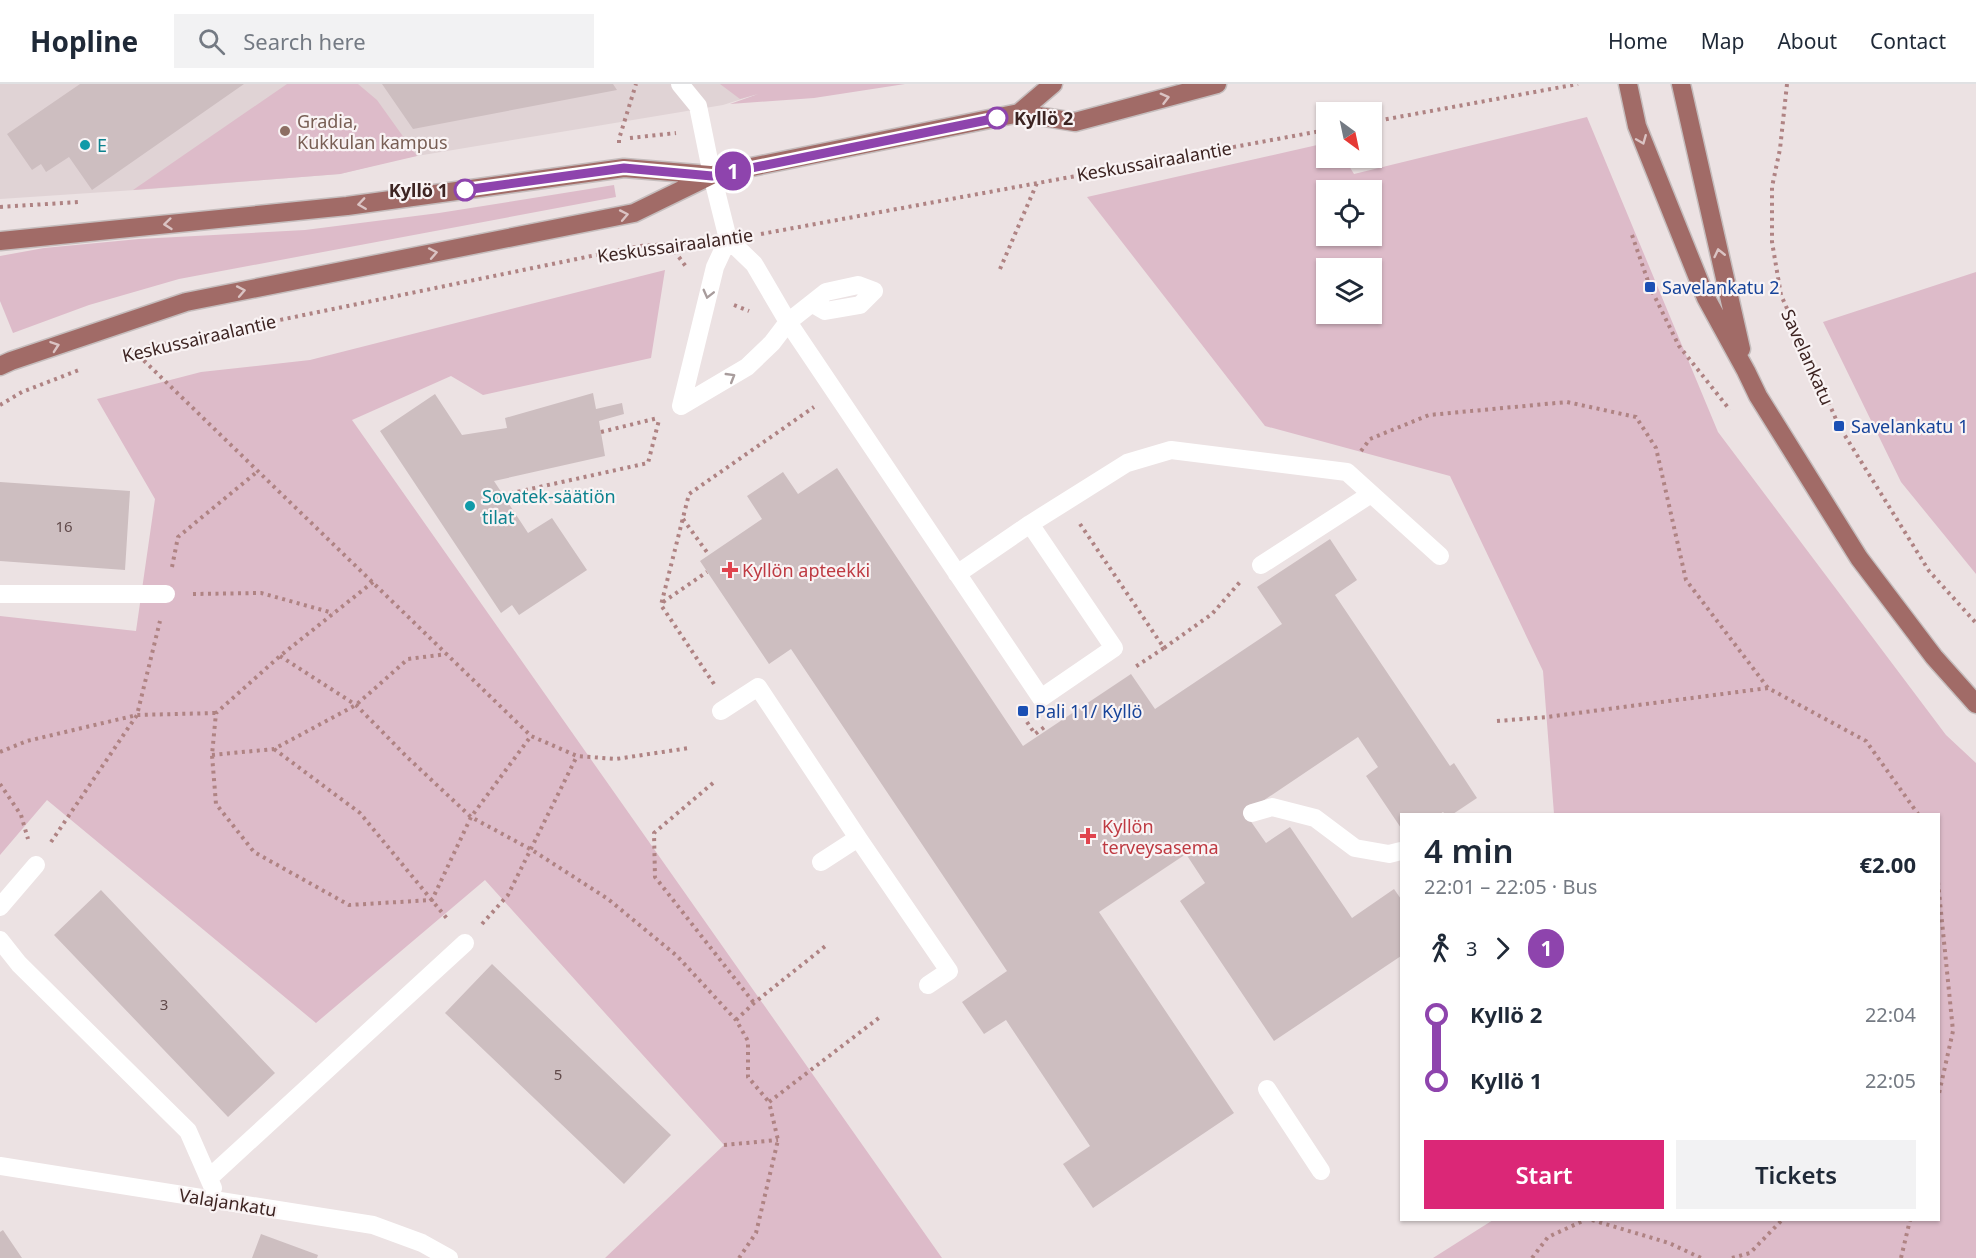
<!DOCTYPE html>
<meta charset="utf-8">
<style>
:root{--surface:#fff;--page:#f2f2f3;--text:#1f2937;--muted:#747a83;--line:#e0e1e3;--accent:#db2777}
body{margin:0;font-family:"Noto Sans",sans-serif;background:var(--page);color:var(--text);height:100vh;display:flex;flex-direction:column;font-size:22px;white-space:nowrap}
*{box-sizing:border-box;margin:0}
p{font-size:20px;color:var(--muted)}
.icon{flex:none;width:33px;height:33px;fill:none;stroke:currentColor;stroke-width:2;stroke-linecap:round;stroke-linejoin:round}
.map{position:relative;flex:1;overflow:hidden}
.details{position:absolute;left:1400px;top:729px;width:540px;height:408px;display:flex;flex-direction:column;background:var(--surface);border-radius:0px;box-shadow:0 2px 4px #0004}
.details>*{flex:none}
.badge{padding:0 12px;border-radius:20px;font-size:21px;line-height:39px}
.needle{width:39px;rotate:147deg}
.buttons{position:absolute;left:1316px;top:18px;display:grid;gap:12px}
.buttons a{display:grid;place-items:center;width:66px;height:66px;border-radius:0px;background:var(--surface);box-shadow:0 2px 4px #0004;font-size:30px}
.map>.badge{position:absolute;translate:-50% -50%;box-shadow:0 0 0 3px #fff}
.legs{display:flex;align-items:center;gap:9px;height:66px;padding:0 24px;font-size:20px}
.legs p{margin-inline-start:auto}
.overview{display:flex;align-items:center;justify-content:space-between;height:102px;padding:0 24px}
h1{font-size:33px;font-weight:600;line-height:45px}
.primary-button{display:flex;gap:12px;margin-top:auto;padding:12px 24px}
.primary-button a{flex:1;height:69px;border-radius:0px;background:var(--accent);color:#fff;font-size:24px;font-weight:600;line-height:69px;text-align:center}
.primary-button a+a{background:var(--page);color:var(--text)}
ul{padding:0 24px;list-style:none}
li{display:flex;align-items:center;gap:21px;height:66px;font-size:22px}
li i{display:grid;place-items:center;width:9px;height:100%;margin:0 8px;background:currentColor}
li i::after{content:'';width:15px;height:15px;margin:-8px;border:4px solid;border-radius:50%;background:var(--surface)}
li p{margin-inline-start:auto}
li:first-child i{background:linear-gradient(#0000 50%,currentColor 0)}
li:last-child i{background:linear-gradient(currentColor 50%,#0000 0)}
header{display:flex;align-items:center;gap:36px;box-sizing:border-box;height:84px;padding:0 30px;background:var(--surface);border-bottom:2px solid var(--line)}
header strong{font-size:28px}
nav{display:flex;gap:33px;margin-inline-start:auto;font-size:21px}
.search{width:420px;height:54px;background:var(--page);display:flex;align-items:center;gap:15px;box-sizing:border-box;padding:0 21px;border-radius:0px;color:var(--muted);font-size:22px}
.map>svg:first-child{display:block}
.built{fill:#e0d3d5}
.green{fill:#ddbbc9;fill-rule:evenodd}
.building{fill:#cdbec0}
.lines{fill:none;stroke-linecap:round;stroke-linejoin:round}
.major-casing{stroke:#c5bdbd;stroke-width:21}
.path{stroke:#af8383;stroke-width:4;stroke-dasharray:3 4.5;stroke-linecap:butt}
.minor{stroke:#fff;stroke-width:18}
.major{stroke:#a16b67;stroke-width:18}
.oneway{stroke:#dac3c3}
.oneway2{stroke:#a89c9c}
.line-1-casing{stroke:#fff;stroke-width:14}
.line-1{stroke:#8e44ad;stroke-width:9}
.stop-1-dot{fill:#fff;stroke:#8e44ad;stroke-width:3}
.education-dot{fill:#8d6e63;stroke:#f9f3f4;stroke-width:2}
.culture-dot{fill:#0f9aa8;stroke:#f9f3f4;stroke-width:2}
.transit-dot{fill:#1a4fb4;stroke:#f9f3f4;stroke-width:2}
.health-dot{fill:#e0444e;stroke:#f9f3f4;stroke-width:2}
.labels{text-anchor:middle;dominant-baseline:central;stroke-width:4.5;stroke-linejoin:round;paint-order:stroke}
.number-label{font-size:15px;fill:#614a4a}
.stop-label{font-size:18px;font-weight:bold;fill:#3d2422;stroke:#f9f3f4;text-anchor:start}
.education-label{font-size:18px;fill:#785e54;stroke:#f9f3f4;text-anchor:start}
.culture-label{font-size:18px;fill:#0d838f;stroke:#f9f3f4;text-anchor:start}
.street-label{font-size:18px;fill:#3d2422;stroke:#f9f3f4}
.transit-label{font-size:18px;fill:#164399;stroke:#f9f3f4;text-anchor:start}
.health-label{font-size:18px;fill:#be3a42;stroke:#f9f3f4;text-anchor:start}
</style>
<header>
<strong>Hopline</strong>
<div class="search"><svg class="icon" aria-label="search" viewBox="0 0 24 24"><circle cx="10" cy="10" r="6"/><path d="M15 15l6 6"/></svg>Search here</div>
<nav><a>Home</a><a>Map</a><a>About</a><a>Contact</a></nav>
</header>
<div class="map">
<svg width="1976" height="1174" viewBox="0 0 1976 1174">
<rect width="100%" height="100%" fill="#ece2e3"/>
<!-- built -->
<path class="built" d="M0 0H789L723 21 405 74 340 90 150 105 0 115Z"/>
<!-- green -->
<path class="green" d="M287 0H358L377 16 417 72 340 90 133 106Z
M720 0H905L814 14 730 20 758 10 740 15Z
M1587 33 1718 348 1946 651 1976 679V1174H1433L1493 1136H1938V730H1554L1543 587 1450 392 1265 342 1087 113 1326 59V74H1344L1354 90ZM1326 106H1371V152H1326ZM1371 184V230H1326V184Z
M614 101 616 113 179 195 89 221 13 249 0 217V172L44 164 139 155 305 146 439 129Z
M665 186 651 274 483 311 451 292 352 336 942 1174H605L724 1061 485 796 316 939 47 716 0 771V532L136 547 155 415 97 315 201 288 310 276Z
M1976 188V490L1901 398 1823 238Z"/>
<!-- building -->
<path class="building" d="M80 0H244L92 106 69 73 46 88 41 80 32 86 7 50Z
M382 0H613L617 6 413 45Z
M593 309 596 325 622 319 624 330 599 337 605 372 494 397 528 449 552 434 587 486 519 531 512 521 501 529 380 347 435 310 462 351 507 344 505 334Z
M837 384 1023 662 1131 590 1155 625 1282 540 1257 503 1330 455 1357 496 1335 511 1450 682 1454 679 1477 714 1453 730H1445L1443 728 1440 730H1401V744L1366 692 1378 683 1358 653 1245 729 1266 759 1290 743 1352 834 1394 805 1401 815V872L1274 957 1180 817 1205 799 1186 770 1099 828 1234 1029 1093 1124 1063 1080 1090 1062 1006 936 984 950 962 918 1007 887 791 565 769 580 700 477 762 435 747 412 783 388 798 410Z
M0 398 130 407 125 486 0 477Z
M101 806 275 989 228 1033 54 851Z
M492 880 671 1051 624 1100 445 929Z
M3 1146 22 1174H0V1148Z
M261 1150 318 1171 317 1174H252Z"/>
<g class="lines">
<defs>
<path id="major" d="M1628 0 1637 42 1706 214 1746 287 1758 312 1859 474 1934 573 1976 620
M1681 0 1741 265
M1019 29 1053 0
M0 157 347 122 624 84 710 91
M0 282 11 277 186 218 634 129 712 91 1019 29 1075 38 1217 0"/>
</defs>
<!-- major casing -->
<use href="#major" class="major-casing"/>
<!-- path -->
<path class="path" d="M1787 0 1780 65 1772 103V158L1781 211 1839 342 1929 487 1976 539
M1371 38 1578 0
M630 54 676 49
M619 59V55L636 0
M0 123 78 118
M761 150 1326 46
M1632 151 1650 203 1679 262 1730 326
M670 161 687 184
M1000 185 1037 99
M734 221 749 227
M148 263 640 162 697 158
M133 266 531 652 577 672 616 675 689 664
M0 321 22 308 79 286
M601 348 658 334
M1361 367 1370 355 1429 331 1567 318 1636 333 1656 364 1686 496 1768 604 1866 657 1918 730
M503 411 648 379 659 336
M683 435 709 471
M1080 440 1164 564 1135 583
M172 483 178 453 258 387
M373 498 280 572 216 629 212 671 216 720 254 768 349 821 432 816 471 733 531 652
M193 510 261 509 333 529
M663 518 707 488
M1164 564 1212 530 1240 498
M280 572 356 621 407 673 471 733 532 766 608 815 677 872 736 936 748 957V993L769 1018
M714 600 661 521 689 410 814 323
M1497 637 1547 633 1768 604
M1027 638 1035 650 1046 642
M274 665 360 729 449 837
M0 668 27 657 137 631 216 629
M212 671 274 665 356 621 408 575 447 570
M713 699 654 749 655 793 754 919
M0 700 21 731 28 755
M51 758 137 631 160 537
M1938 798 1953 947 1938 1014
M482 840 508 811 577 672
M736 936 754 919 828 860
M724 1061 778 1056
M1592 1136 1669 1159 1701 1174
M739 1174 756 1149 778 1056 769 1018 880 933
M1532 1174 1548 1153 1585 1136
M1732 1174 1750 1169 1782 1136
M1901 1174 1910 1136"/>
<!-- minor -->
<path class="minor" d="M680 0 698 22 712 91 728 155 754 180 788 238 1041 614 1114 564 1030 440 957 490
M681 322 747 283 772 259 788 238 826 208 858 201 874 207 860 221 825 227 813 220
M681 322 715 183 728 155
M1030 440 1127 379 1171 366 1347 388 1440 472
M1261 481 1371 410
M0 510H166
M721 627 758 603 858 754 821 778
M1252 729 1272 723 1315 734 1355 764 1389 770 1401 767
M858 754 949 887 928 901
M0 823 36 781
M0 856 19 880 188 1047 213 1104
M1267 1005 1321 1087
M0 1082 373 1141 422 1159 449 1174
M209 1094 465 859"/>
<!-- major -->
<use href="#major" class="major"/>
</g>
<!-- one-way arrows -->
<defs><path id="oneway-chevron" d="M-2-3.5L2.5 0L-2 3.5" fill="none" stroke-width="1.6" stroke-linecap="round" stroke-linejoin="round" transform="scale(1.5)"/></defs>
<g class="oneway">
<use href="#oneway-chevron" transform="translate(1165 14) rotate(-15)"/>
<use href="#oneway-chevron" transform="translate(1642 56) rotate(68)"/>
<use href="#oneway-chevron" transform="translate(362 120) rotate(172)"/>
<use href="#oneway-chevron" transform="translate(624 131) rotate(-11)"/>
<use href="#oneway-chevron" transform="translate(168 140) rotate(174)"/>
<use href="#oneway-chevron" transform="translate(433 169) rotate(-11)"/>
<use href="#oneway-chevron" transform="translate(1719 169) rotate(-103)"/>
<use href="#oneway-chevron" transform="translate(241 207) rotate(-11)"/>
<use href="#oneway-chevron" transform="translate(55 262) rotate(-19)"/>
</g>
<g class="oneway2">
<use href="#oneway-chevron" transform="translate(708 210) rotate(104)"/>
<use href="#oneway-chevron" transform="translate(731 293) rotate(-31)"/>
</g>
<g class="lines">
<defs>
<path id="line-1" d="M465 106 624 84 712 92 997 34"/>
</defs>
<!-- line-1 casing -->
<use href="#line-1" class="line-1-casing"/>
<!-- line-1 -->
<use href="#line-1" class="line-1"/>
</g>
<!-- markers -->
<g class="stop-1-dot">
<circle cx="997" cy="34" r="10"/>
<circle cx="465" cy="106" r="10"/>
</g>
<circle class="education-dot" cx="285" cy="47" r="6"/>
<g class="culture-dot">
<circle cx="85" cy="61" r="6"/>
<circle cx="470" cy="422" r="6"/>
</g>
<g class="transit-dot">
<rect x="1644" y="197" width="12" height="12" rx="3"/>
<rect x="1833" y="336" width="12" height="12" rx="3"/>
<rect x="1017" y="621" width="12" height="12" rx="3"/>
</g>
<g class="health-dot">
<path d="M727 477h6v6h6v6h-6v6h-6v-6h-6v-6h6z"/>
<path d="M1085 743h6v6h6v6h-6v6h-6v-6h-6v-6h6z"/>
</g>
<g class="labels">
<!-- number labels -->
<g class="number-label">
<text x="64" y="442">16</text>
<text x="164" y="920">3</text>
<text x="558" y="990">5</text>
</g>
<!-- stop labels -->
<g class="stop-label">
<text x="1014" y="34">Kyllö 2</text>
<text x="448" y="106" text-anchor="end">Kyllö 1</text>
</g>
<!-- education labels -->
<g class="education-label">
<text x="297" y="37">Gradia,<tspan x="297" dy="21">Kukkulan kampus</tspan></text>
</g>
<!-- culture labels -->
<g class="culture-label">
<text x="97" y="61">E</text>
<text x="482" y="412">Sovatek-säätiön<tspan x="482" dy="21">tilat</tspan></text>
</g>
<!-- street labels -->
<g class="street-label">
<text transform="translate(1154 77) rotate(-10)">Keskussairaalantie</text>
<text transform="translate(675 161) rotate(-8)">Keskussairaalantie</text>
<text transform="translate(199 254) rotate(-13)">Keskussairaalantie</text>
<text transform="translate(1808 273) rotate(66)">Savelankatu</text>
<text transform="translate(228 1118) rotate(9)">Valajankatu</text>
</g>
<!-- transit labels -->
<g class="transit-label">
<text x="1662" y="203">Savelankatu 2</text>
<text x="1851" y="342">Savelankatu 1</text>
<text x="1035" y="627">Pali 11/ Kyllö</text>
</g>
<!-- health labels -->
<g class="health-label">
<text x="742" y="486">Kyllön apteekki</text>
<text x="1102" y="742">Kyllön<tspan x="1102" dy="21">terveysasema</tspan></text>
</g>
</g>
</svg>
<div class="buttons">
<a><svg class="needle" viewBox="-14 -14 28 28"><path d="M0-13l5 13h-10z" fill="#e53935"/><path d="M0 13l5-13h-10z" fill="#747a83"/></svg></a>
<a><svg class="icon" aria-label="locate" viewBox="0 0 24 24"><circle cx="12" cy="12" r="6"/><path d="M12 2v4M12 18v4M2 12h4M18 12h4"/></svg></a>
<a><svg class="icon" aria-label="layers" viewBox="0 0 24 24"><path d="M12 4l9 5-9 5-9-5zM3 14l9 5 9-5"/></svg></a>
</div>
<b class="badge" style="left:733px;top:87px;background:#8e44ad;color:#fff">1</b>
<section class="details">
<div class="overview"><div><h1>4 min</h1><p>22:01 – 22:05 · Bus</p></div><b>€2.00</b></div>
<div class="legs"><svg class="icon" aria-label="walk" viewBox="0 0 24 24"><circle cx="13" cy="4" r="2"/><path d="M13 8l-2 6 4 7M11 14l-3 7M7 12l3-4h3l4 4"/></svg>3<svg class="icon" aria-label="forward" viewBox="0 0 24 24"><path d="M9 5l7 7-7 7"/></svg><b class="badge" style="background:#8e44ad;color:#fff">1</b></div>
<ul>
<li><i style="color:#8e44ad"></i><b>Kyllö 2</b><p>22:04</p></li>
<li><i style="color:#8e44ad"></i><b>Kyllö 1</b><p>22:05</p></li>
</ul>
<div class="primary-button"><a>Start</a><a>Tickets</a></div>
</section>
</div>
